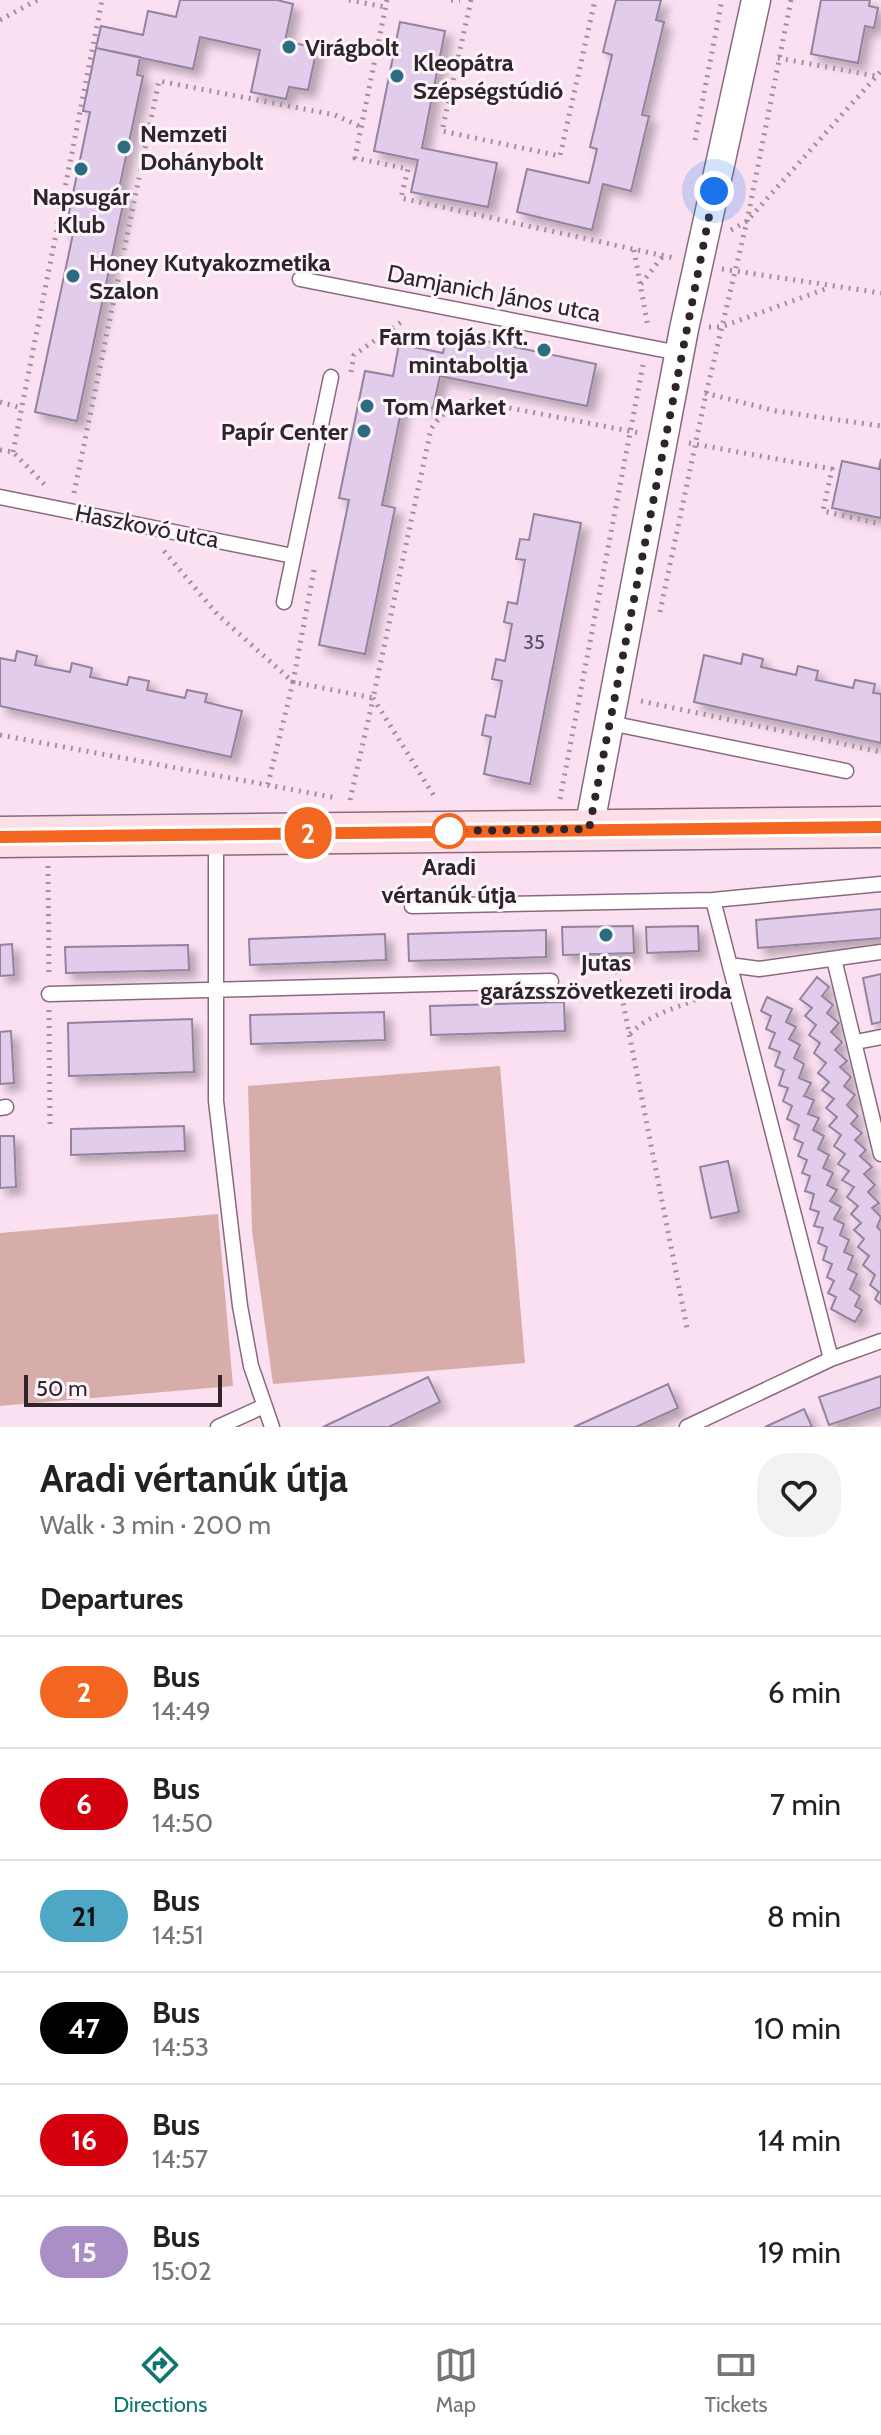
<!DOCTYPE html>
<meta charset="utf-8">
<style>
:root{--surface:#fff;--page:#f2f2f2;--text:#222;--muted:#767676;--line:#e0e0e0;--accent:#0f766e}
body{margin:0;font-family:Cabin,sans-serif;background:var(--page);color:var(--text);height:100vh;display:flex;flex-direction:column;font-size:30px;white-space:nowrap}
*{box-sizing:border-box;margin:0}
p{font-size:26px;color:var(--muted)}
.icon{flex:none;width:44px;height:44px;fill:none;stroke:currentColor;stroke-width:2;stroke-linecap:round;stroke-linejoin:round}
.map{position:relative;height:1427px;overflow:hidden}
.panel{display:flex;flex-direction:column;background:var(--surface);flex:1}
.panel>*{flex:none}
.badge{padding:0 16px;border-radius:26px;font-size:28px;line-height:52px}
.scale{position:absolute;left:24px;bottom:20px;width:198px;box-sizing:border-box;padding-left:8px;border:4px solid #2f232c;border-top:0;font-size:22px;line-height:28px;white-space:nowrap;color:#2f232c;-webkit-text-stroke:6px #fbf4f9;paint-order:stroke}
.you{position:absolute;width:40px;height:40px;margin:-20px;border:6px solid #fff;border-radius:50%;background:#1a73e8;box-shadow:0 0 0 12px #1a73e833}
.map>.badge{position:absolute;translate:-50% -50%;box-shadow:0 0 0 4px #fff}
h2{padding:0 40px;font-size:30px;line-height:72px}
.round{display:grid;place-items:center;flex:none;width:84px;height:84px;border-radius:32px;background:var(--page)}
.headline{display:flex;align-items:center;justify-content:space-between;height:136px;padding:0 40px}
h1{font-size:38px;font-weight:800;line-height:60px}
ul{padding:0;list-style:none}
li{display:flex;align-items:center;gap:24px;height:112px;padding:0 40px;border-top:2px solid var(--line)}
li div{flex:1}
li b{display:block;font-size:30px}
li em{font-style:normal}
li .badge{min-width:88px;font-weight:700;text-align:center}
.tab-bar{display:flex;justify-content:space-around;align-items:center;height:112px;border-top:2px solid var(--line);background:var(--surface);font-size:22px;color:var(--muted)}
.tab-bar a{display:grid;justify-items:center;gap:4px}
.tab-bar .current{color:var(--accent)}
.map>svg:first-child{display:block}
.green{fill:#d7adaa}
.building{fill:#e1ccec;stroke:#95829f;stroke-width:2;filter:url(#shadow)}
.lines{fill:none;stroke-linecap:round;stroke-linejoin:round}
.lane-casing{stroke:#886a7f;stroke-width:17}
.street-casing{stroke:#886a7f;stroke-width:31}
.secondary-casing{stroke:#886a7f;stroke-width:43}
.path{stroke:#a28e9c;stroke-width:5;stroke-dasharray:2 6;stroke-linecap:butt}
.lane{stroke:#fff;stroke-width:14}
.street{stroke:#fff;stroke-width:28}
.secondary{stroke:#fddfe8;stroke-width:40}
.line-casing{stroke:#fff;stroke-width:18}
.line{stroke:#f36621;stroke-width:12}
.walk{stroke:#2f232c;stroke-width:8;stroke-dasharray:0 14.4}
.poi-dot{fill:#2c6c80;stroke:#fbf4f9;stroke-width:3}
.stop-dot{fill:#fff;stroke:#f36621;stroke-width:4}
.labels{text-anchor:middle;dominant-baseline:central;stroke-width:6;stroke-linejoin:round;paint-order:stroke}
.number-label{font-size:20px;fill:#5c4d5c}
.poi-label{font-size:24px;font-weight:bold;fill:#2f232c;stroke:#fbf4f9;text-anchor:start}
.street-label{font-size:24px;fill:#2f232c;stroke:#fbf4f9}
.stop-label{font-size:24px;font-weight:bold;fill:#2f232c;stroke:#fbf4f9}
</style>
<div class="map">
<svg width="881" height="1427" viewBox="0 0 881 1427">
<defs>
<filter id="shadow"><feDropShadow dx="7" dy="7" stdDeviation="4" flood-color="#0004"/></filter>
</defs>
<rect width="100%" height="100%" fill="#fbe0f2"/>
<!-- green -->
<path class="green" d="M500 1066 525 1363 273 1384 252 1231 248 1086Z
M218 1214 233 1386 0 1406V1233Z"/>
<!-- building -->
<path class="building" d="M180 0H277L293 4 285 41 317 48 308 90 289 87 286 99 251 92 260 50 200 37 193 69 96 48 101 26 143 35 148 11 176 17Z
M616 0H661L656 20 664 22 642 115 649 116 631 191 603 184 592 230 517 212 527 169 589 183 597 149 590 147 612 55 603 52Z
M821 0H870L869 6 878 8 874 28 865 26 858 63 811 54Z
M400 22 445 31 422 148 497 163 488 207 411 192 418 160 374 151Z
M96 48 140 57 137 75 143 76 118 194 125 195 77 421 35 412 73 234 65 232 90 112 83 111Z
M447 333 596 364 587 406 440 376 433 408 403 402 382 505 395 508 365 654 319 645 349 500 339 498 365 371 393 376 399 344 443 353Z
M881 459V518L832 508 842 461 879 469Z
M534 514 581 523 530 784 484 774 491 737 482 735 486 715 495 717 502 681 492 679 496 659 505 661 512 624 504 622 508 602 517 604 525 560 516 559 520 539 529 540Z
M17 651 37 656 35 665 70 672 72 663 92 668 90 677 127 685 129 677 149 681 147 690 185 698 187 690 207 694 205 702 242 711 231 757 0 706V658L15 661Z
M743 654 763 659 761 667 796 675 798 666 818 671 816 680 853 688 855 680 875 684 873 693 881 694V743L694 702 704 655 741 664Z
M881 909V938L758 948 756 920Z
M633 926 634 953 563 955 562 927Z
M698 926 699 951 647 953 646 927Z
M546 930V957L409 961 408 934Z
M385 934 386 960 250 965 249 939Z
M12 944 14 975 0 976V945Z
M188 945 189 970 66 973 65 947Z
M881 974V1022L872 1024 863 978Z
M817 977 829 987 822 996 833 1005 827 1013 839 1023 831 1032 842 1042 835 1050 847 1061 840 1067 851 1077 844 1086 855 1095 847 1105 858 1116 851 1124 862 1133 855 1140 866 1150 860 1156 872 1167 864 1174 875 1185 868 1192 879 1203 872 1208 881 1217 877 1227 881 1231V1304L875 1299 879 1292 870 1285 875 1275 863 1265 869 1256 858 1247 864 1239 854 1230 861 1223 851 1214 858 1206 847 1197 854 1187 842 1180 849 1171 838 1164 845 1154 834 1146 841 1135 829 1126 837 1117 826 1108 834 1099 822 1090 829 1082 818 1073 826 1063 814 1053 820 1043 809 1035 816 1025 805 1016 812 1008 800 999Z
M767 997 792 1009 786 1022 796 1027 789 1039 800 1045 794 1058 804 1064 799 1078 811 1083 804 1096 814 1100 808 1114 819 1118 813 1130 824 1136 818 1149 829 1155 823 1168 833 1173 827 1185 837 1190 830 1201 841 1207 834 1219 844 1224 840 1235 849 1240 844 1252 853 1256 848 1269 857 1274 850 1289 860 1296 855 1306 862 1310 855 1322 831 1309 836 1297 828 1293 834 1281 827 1277 832 1264 823 1260 827 1247 818 1243 823 1228 814 1226 819 1212 810 1209 814 1194 805 1191 810 1176 802 1173 807 1160 798 1156 803 1143 794 1139 799 1125 787 1119 792 1106 783 1101 788 1088 779 1085 784 1070 775 1066 780 1052 769 1048 775 1033 766 1029 771 1016 761 1011Z
M564 1002 565 1031 431 1035 430 1006Z
M384 1012 385 1040 251 1044 250 1015Z
M192 1019 194 1072 69 1076 68 1023Z
M11 1031 14 1083 0 1084V1032Z
M184 1126 185 1151 71 1155V1129Z
M0 1136H14L16 1187 0 1188Z
M728 1161 739 1212 711 1218 700 1167Z
M881 1376V1407L829 1425 819 1397Z
M428 1377 440 1402 389 1427H323Z
M668 1384 678 1408 636 1427H574Z
M804 1409 812 1427H765Z"/>
<g class="lines">
<defs>
<path id="lane" d="M300 279 679 353
M0 497 293 556
M284 602 331 377
M610 723 846 771
M216 838V1101L240 1306 251 1366 272 1427
M713 900 881 884
M412 906 713 900 831 1359
M834 959 881 1154
M730 965 759 969 881 952
M49 994 551 981
M856 1042 881 1037
M0 1108 6 1107
M218 1427 262 1407
M687 1427 831 1359 881 1341"/>
<path id="street" d="M589 829 684 329 756 0"/>
<path id="secondary" d="M0 837 881 827"/>
</defs>
<!-- lane casing -->
<use href="#lane" class="lane-casing"/>
<!-- street casing -->
<use href="#street" class="street-casing"/>
<!-- secondary casing -->
<use href="#secondary" class="secondary-casing"/>
<!-- path -->
<path class="path" d="M349 0 385 7
M387 0 355 158 408 169 401 198 674 258
M451 0H460
M471 0 442 131 560 156 595 0
M0 20 37 0
M778 58 876 76
M695 140 722 0
M731 230 747 221 881 71
M634 250 648 327
M722 269 881 293
M641 284 663 256
M709 327H721L828 288
M351 372 354 355 404 320
M705 393 776 411 881 426
M0 402 21 408
M689 443 832 469 823 511 881 524
M0 450 13 452 45 485
M13 452 102 0
M74 493 159 81 335 115 361 127
M164 551 217 614 293 682 267 788
M314 570 293 682 373 698 431 429C443 412 452 405 473 401L640 433
M660 612 706 394 747 221 791 0
M373 698 436 799
M641 701 881 752
M0 735 337 798
M560 799 643 365
M350 800 373 699
M48 866 49 976
M617 972 687 1328
M49 1010 50 1129
M630 1034C658 1006 690 1009 714 987"/>
<!-- lane -->
<use href="#lane" class="lane"/>
<!-- street -->
<use href="#street" class="street"/>
<!-- secondary -->
<use href="#secondary" class="secondary"/>
</g>
<g class="lines">
<defs>
<path id="line" d="M0 837 881 827"/>
</defs>
<!-- line casing -->
<use href="#line" class="line-casing"/>
<!-- line -->
<use href="#line" class="line"/>
<!-- walk -->
<path class="walk" d="M449 831 589 829 714 191"/>
</g>
<!-- markers -->
<g class="poi-dot">
<circle cx="289" cy="47" r="8"/>
<circle cx="397" cy="76" r="8"/>
<circle cx="124" cy="147" r="8"/>
<circle cx="81" cy="169" r="8"/>
<circle cx="73" cy="276" r="8"/>
<circle cx="544" cy="350" r="8"/>
<circle cx="367" cy="406" r="8"/>
<circle cx="364" cy="431" r="8"/>
<circle cx="606" cy="935" r="8"/>
</g>
<circle class="stop-dot" cx="449" cy="831" r="16"/>
<g class="labels">
<!-- number labels -->
<g class="number-label">
<text x="534" y="642">35</text>
</g>
<!-- poi labels -->
<g class="poi-label">
<text x="305" y="47">Virágbolt</text>
<text x="413" y="62">Kleopátra<tspan x="413" dy="28">Szépségstúdió</tspan></text>
<text x="140" y="133">Nemzeti<tspan x="140" dy="28">Dohánybolt</tspan></text>
<text x="81" y="196" text-anchor="middle">Napsugár<tspan x="81" dy="28">Klub</tspan></text>
<text x="89" y="262">Honey Kutyakozmetika<tspan x="89" dy="28">Szalon</tspan></text>
<text x="528" y="336" text-anchor="end">Farm tojás Kft.<tspan x="528" dy="28">mintaboltja</tspan></text>
<text x="383" y="406">Tom Market</text>
<text x="348" y="431" text-anchor="end">Papír Center</text>
<text x="606" y="962" text-anchor="middle">Jutas<tspan x="606" dy="28">garázsszövetkezeti iroda</tspan></text>
</g>
<!-- street labels -->
<g class="street-label">
<text transform="translate(494 293) rotate(11)">Damjanich János utca</text>
<text transform="translate(147 526) rotate(11)">Haszkovó utca</text>
</g>
<!-- stop labels -->
<g class="stop-label">
<text x="449" y="866">Aradi<tspan x="449" dy="28">vértanúk útja</tspan></text>
</g>
</g>
</svg>
<div class="scale">50 m</div>
<div class="you" style="left:714px;top:191px"></div>
<b class="badge" style="left:308px;top:833px;background:#f36621;color:#fff">2</b>
</div>
<section class="panel">
<div class="headline"><div><h1>Aradi vértanúk útja</h1><p>Walk · 3 min · 200 m</p></div><a class="round"><svg class="icon" aria-label="heart" viewBox="0 0 24 24"><path d="M12 20l-8-8c-3-5 5-10 8-4 3-6 11-1 8 4z"/></svg></a></div>
<h2>Departures</h2>
<ul>
<li><span class="badge" style="background:#f36621;color:#fff">2</span><div><b>Bus</b><p>14:49</p></div><em>6 min</em></li>
<li><span class="badge" style="background:#d5000d;color:#fff">6</span><div><b>Bus</b><p>14:50</p></div><em>7 min</em></li>
<li><span class="badge" style="background:#4ea7c5;color:#111">21</span><div><b>Bus</b><p>14:51</p></div><em>8 min</em></li>
<li><span class="badge" style="background:#000;color:#fff">47</span><div><b>Bus</b><p>14:53</p></div><em>10 min</em></li>
<li><span class="badge" style="background:#d5000d;color:#fff">16</span><div><b>Bus</b><p>14:57</p></div><em>14 min</em></li>
<li><span class="badge" style="background:#aa8fc6;color:#fff">15</span><div><b>Bus</b><p>15:02</p></div><em>19 min</em></li>
</ul>
</section>
<nav class="tab-bar">
<a class="current"><svg class="icon" aria-label="directions" viewBox="0 0 24 24"><path d="M12 3l9 9-9 9-9-9zM9 14v-3h6M13 9l2 2-2 2"/></svg>Directions</a>
<a><svg class="icon" aria-label="map" viewBox="0 0 24 24"><path d="M3 6l6-2 6 2 6-2v14l-6 2-6-2-6 2zM9 4v14M15 6v14"/></svg>Map</a>
<a><svg class="icon" aria-label="tickets" viewBox="0 0 24 24"><path d="M3 7h18v10H3zM15 7v10"/></svg>Tickets</a>
</nav>
